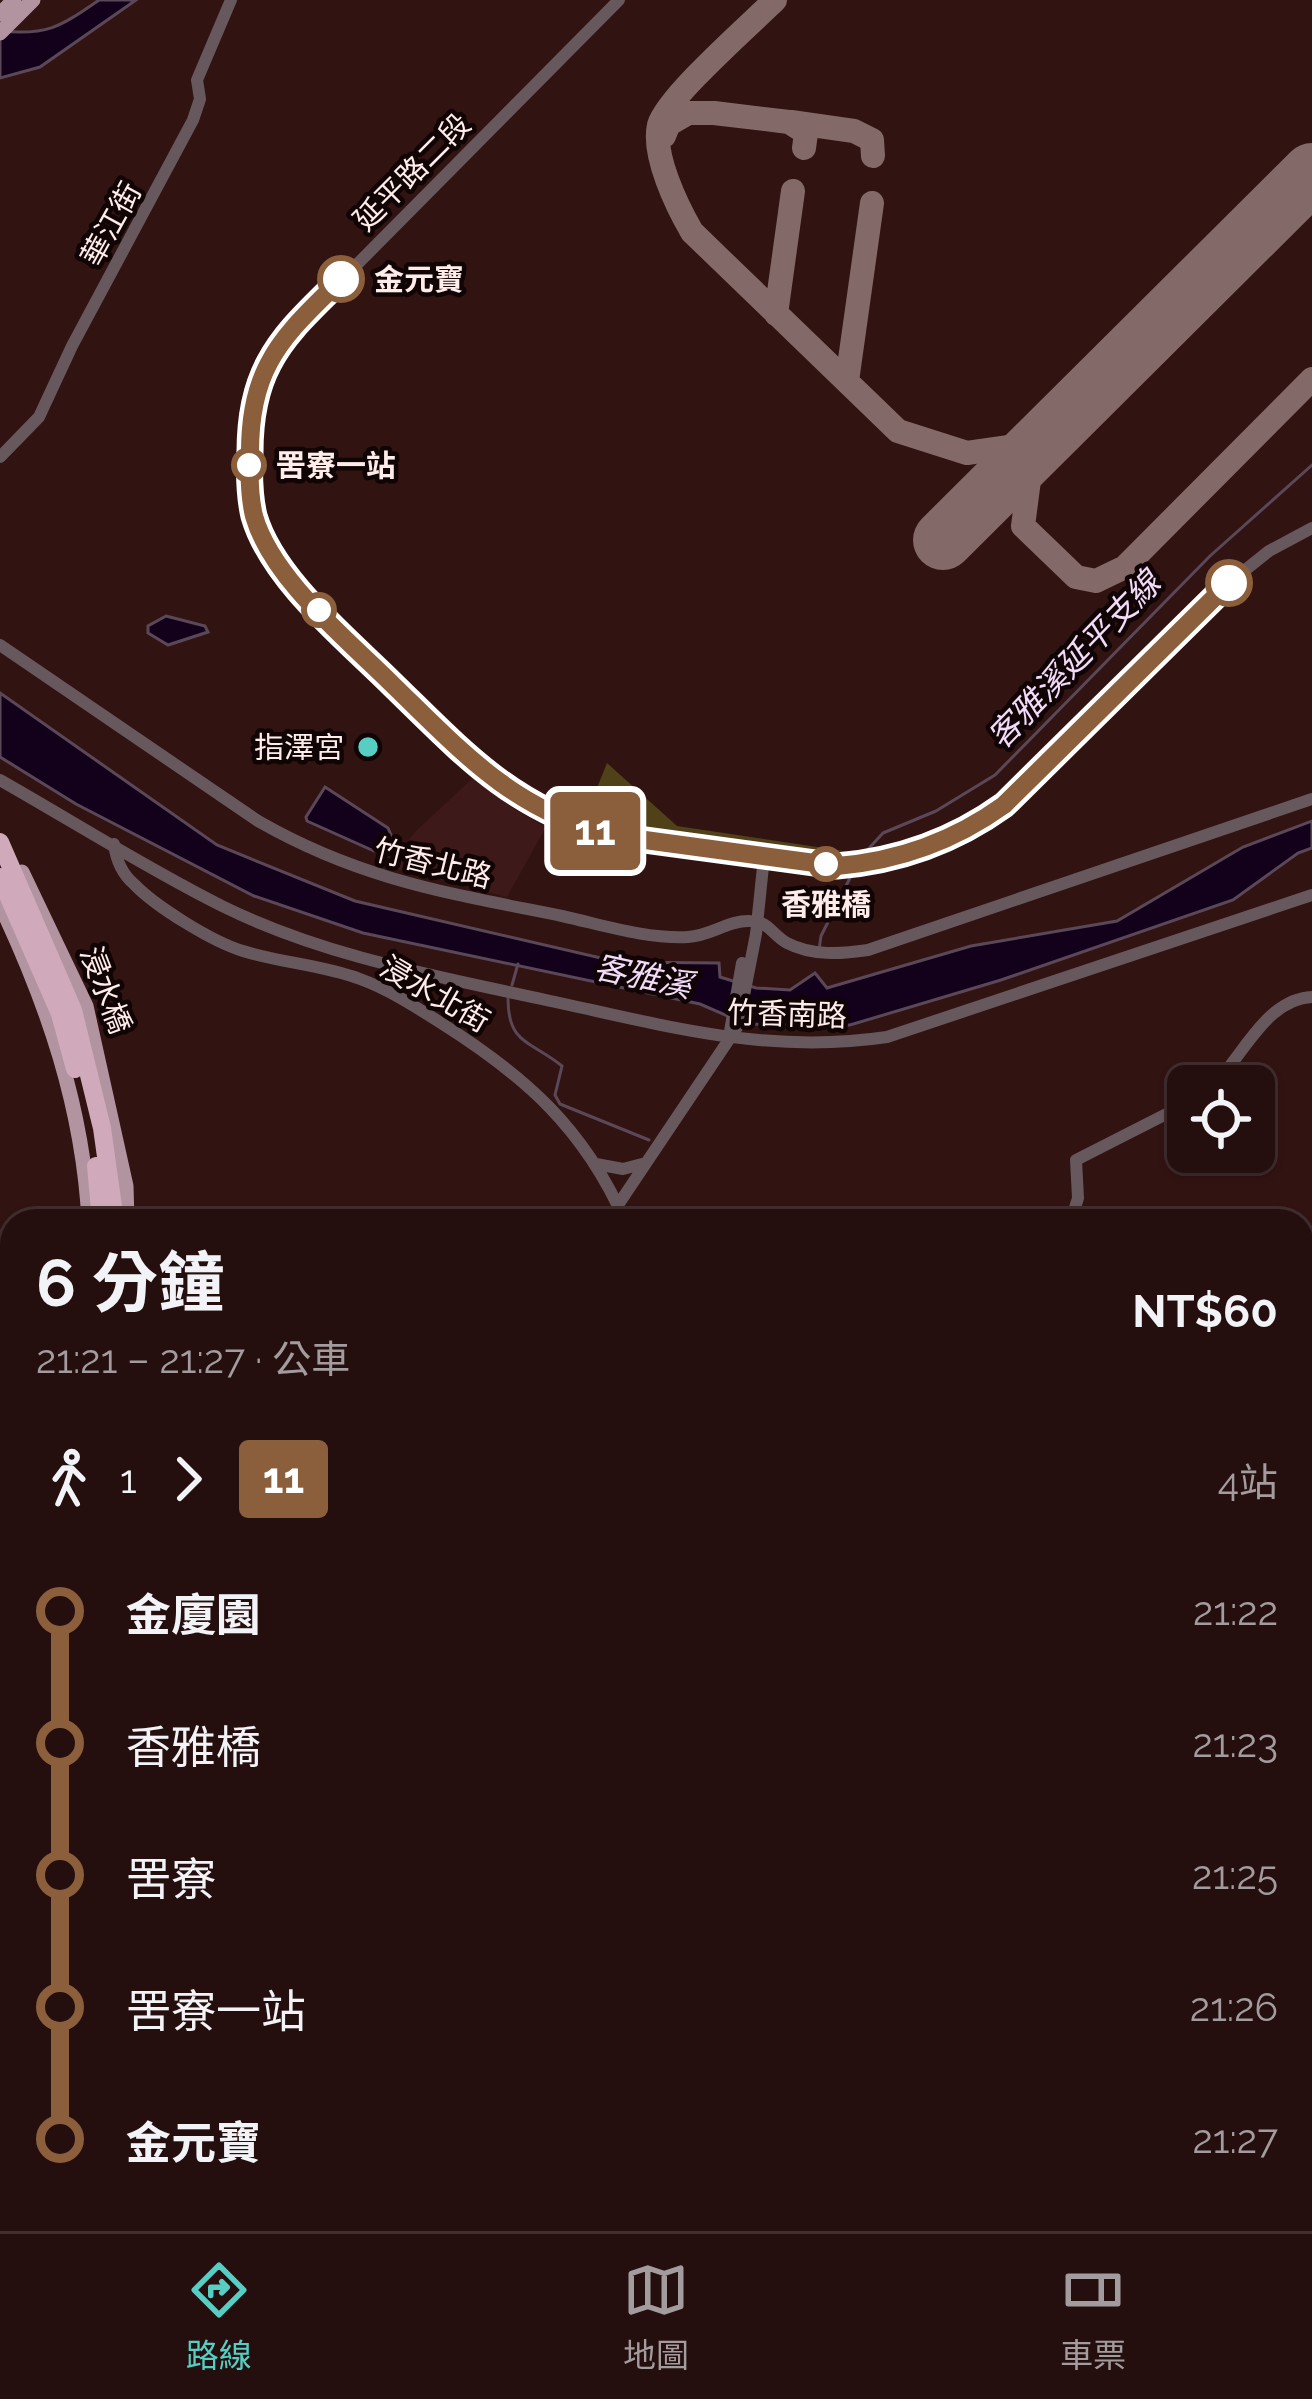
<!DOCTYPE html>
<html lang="zh-TW">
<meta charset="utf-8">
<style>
:root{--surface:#250e0e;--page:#2d1717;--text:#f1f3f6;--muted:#a39c9e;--line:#422e2e;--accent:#56cec3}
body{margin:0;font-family:Raleway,"Noto Sans TC",sans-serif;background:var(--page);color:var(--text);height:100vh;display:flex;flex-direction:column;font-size:45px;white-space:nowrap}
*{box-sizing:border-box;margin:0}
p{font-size:39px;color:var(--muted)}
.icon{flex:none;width:66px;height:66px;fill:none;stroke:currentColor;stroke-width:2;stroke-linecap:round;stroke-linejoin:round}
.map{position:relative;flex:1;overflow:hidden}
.drawer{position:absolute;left:0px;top:1209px;width:1314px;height:1023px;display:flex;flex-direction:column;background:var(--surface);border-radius:36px 36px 0 0;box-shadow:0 3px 9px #0004,0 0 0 3px var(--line)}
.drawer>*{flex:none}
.badge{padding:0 24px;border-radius:9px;font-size:42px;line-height:78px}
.fabs{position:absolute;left:1167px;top:1065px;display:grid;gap:24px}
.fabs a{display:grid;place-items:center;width:108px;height:108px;border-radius:18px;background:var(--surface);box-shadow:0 3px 9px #0004,0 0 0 3px var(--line);font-size:60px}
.map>.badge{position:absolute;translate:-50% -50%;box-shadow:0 0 0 6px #fff}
.legs{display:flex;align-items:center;gap:18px;height:132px;padding:0 36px;font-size:39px}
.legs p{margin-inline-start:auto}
.summary{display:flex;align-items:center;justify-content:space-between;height:204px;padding:0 36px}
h1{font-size:66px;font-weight:700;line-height:90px}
ul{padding:0 36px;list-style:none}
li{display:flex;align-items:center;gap:42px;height:132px;font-size:45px}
li i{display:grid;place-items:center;width:18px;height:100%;margin:0 15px;background:currentColor}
li i::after{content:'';width:30px;height:30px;margin:-15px;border:9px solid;border-radius:50%;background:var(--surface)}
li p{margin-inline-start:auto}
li:first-child i{background:linear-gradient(#0000 50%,currentColor 0)}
li:last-child i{background:linear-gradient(currentColor 50%,#0000 0)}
.dock{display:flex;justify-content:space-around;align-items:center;height:168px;border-top:3px solid var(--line);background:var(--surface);font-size:33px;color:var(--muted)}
.dock a{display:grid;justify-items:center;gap:6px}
.dock .selected{color:var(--accent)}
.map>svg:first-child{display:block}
.built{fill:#3e1919}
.green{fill:#504118}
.water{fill:#13001a;stroke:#5a4758;stroke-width:3}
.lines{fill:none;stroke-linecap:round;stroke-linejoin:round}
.stream{stroke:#5a4758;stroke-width:3}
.taxiway{stroke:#836a68;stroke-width:24}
.runway{stroke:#836a68;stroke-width:60}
.minor{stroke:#67585e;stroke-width:12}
.major{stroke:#b293a0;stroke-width:15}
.highway{stroke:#d0aabb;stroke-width:18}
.line-1-casing{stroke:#fff;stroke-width:27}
.line-1{stroke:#8b5e3c;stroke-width:18}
.stop-1-dot{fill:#fff;stroke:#8b5e3c;stroke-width:6}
.poi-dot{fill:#56cec3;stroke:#100404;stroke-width:4.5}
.labels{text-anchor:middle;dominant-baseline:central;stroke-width:9;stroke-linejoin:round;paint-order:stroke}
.street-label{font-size:30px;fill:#feecea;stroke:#100404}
.stop-label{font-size:30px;font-weight:bold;fill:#feecea;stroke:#100404;text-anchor:start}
.poi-label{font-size:30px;fill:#feecea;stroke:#100404;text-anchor:end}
.water-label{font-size:33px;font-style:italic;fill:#f1dbf9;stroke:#100404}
</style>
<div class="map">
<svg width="1312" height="2231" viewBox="0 0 1312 2231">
<rect width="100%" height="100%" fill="#311312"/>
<!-- built -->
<path class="built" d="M476 775 514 809 546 827 507 897 389 867 415 832Z"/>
<!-- green -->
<path class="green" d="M607 763 677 826 857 853 669 836 584 820Z"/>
<!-- water -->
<path class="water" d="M99 0H136L40 67 0 78V31C48 36 61 26 99 0Z
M166 616 205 626 208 632 168 645 148 633V626Z
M0 693 217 845 355 901 618 962 719 963 720 977 756 988 790 990 815 973 827 988 971 946 1117 921 1243 847 1312 821V848L1298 853 1233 900 1001 980 850 1025 746 1024 700 1004 363 933 254 896 76 804 0 757Z
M325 787 388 828 391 835 385 849 374 851 307 821 306 817Z"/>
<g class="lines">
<!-- stream -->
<path class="stream" d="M860 858 883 833 936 811 995 775 1210 556 1312 465
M819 950 821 936 853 872
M512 985 518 964
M508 999C508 1045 532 1041 562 1066L555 1095 560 1104 649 1140
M0 1296H12
M867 2220 880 2231"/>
<!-- taxiway -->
<path class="taxiway" d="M775 0C752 23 666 98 659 125 652 155 677 206 692 232L898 431 967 453 1043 442
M791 122 854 131 872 140 873 156
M664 136 669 124 688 113H714L789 122 806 133 804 148
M776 314 793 191
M847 381 872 203
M1043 442 1031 465 1023 526 1076 577 1096 581 1125 567 1312 379"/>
<!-- runway -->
<path class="runway" d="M943 540 1312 173"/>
<!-- minor -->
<path class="minor" d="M619 0 291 331C255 384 237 450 254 514 271 576 331 621 373 664 416 708 459 754 507 791 537 813 573 825 608 835L837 866C898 861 954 840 1004 805L1229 583 1269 551 1312 528
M0 457 39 417 72 346 193 120 200 99 197 80 231 0
M0 645 258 821C361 880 448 893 562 916 603 925 646 939 688 937 710 936 729 920 750 921 769 921 772 935 787 943 812 956 841 954 868 950L1312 799
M0 780C74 822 146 868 222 906 323 956 436 976 546 1000 664 1025 765 1055 887 1037L1312 895
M114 844C116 859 122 874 134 884 156 907 213 942 243 951 281 963 323 965 360 979 388 989 416 1007 441 1023 525 1076 584 1128 625 1221
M729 1037 742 963
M1213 1086C1243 1056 1266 999 1312 997
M596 1164 623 1169 646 1163
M618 1205 738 1026 756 934 764 857
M1071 1221 1078 1198 1076 1160 1188 1103
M0 1281 12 1286
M1302 1647 1312 1648
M668 2224 683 2231"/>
<!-- major -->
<path class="major" d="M0 14 14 0
M0 33 33 0
M22 872 86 1006 126 1186 127 1221
M0 904C48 1005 83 1108 89 1221
M0 2020 12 1935
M9 2231 12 2212"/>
<!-- highway -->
<path class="highway" d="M0 842 73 1010 102 1128 115 1221
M0 877 60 1014 75 1069
M96 1166 101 1221
M0 2098 12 2019
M0 2190 12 2110"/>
</g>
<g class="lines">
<defs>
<path id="line-1" d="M341 279C316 305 286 330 269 363 255 389 250 422 250 452 249 473 249 495 254 516 272 579 347 639 393 685 464 754 510 806 608 835L837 866C898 861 954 841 1004 805L1229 583"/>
</defs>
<!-- line-1 casing -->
<use href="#line-1" class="line-1-casing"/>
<!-- line-1 -->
<use href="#line-1" class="line-1"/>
</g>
<!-- markers -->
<g class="stop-1-dot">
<circle cx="341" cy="279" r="21"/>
<circle cx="249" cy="465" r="15"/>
<circle cx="1229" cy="583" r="21"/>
<circle cx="319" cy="610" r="15"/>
<circle cx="826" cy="864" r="15"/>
</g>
<circle class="poi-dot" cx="368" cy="747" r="12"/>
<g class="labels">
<!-- street labels -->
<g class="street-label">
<text transform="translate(412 172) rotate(-45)">延平路二段</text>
<text transform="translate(111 224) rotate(-61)">華江街</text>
<text transform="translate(433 863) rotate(14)">竹香北路</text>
<text transform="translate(106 990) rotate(69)">浸水橋</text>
<text transform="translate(435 994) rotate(30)">浸水北街</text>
<text transform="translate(787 1014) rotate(2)">竹香南路</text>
</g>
<!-- stop labels -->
<g class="stop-label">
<text x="374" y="279">金元寶</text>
<text x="276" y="465">罟寮一站</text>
<text x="826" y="904" text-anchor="middle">香雅橋</text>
</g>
<!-- poi labels -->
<g class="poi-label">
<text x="344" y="747">指澤宮</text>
</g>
<!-- water labels -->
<g class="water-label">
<text transform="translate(1074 660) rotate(-46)">客雅溪延平支線</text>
<text transform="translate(643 976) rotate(12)">客雅溪</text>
</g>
</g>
</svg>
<div class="fabs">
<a><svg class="icon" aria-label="locate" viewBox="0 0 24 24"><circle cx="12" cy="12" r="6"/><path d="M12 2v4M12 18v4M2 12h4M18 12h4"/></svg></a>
</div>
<b class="badge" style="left:595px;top:831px;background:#8b5e3c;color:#fff">11</b>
<section class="drawer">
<div class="summary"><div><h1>6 分鐘</h1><p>21:21 – 21:27 · 公車</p></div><b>NT$60</b></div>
<div class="legs"><svg class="icon" aria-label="walk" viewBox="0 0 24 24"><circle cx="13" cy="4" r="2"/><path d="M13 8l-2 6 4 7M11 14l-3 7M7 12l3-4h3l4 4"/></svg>1<svg class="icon" aria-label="forward" viewBox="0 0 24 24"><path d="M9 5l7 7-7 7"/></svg><b class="badge" style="background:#8b5e3c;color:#fff">11</b><p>4站</p></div>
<ul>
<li><i style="color:#8b5e3c"></i><b>金廈園</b><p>21:22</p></li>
<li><i style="color:#8b5e3c"></i><span>香雅橋</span><p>21:23</p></li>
<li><i style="color:#8b5e3c"></i><span>罟寮</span><p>21:25</p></li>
<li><i style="color:#8b5e3c"></i><span>罟寮一站</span><p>21:26</p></li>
<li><i style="color:#8b5e3c"></i><b>金元寶</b><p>21:27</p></li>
</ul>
</section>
</div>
<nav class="dock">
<a class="selected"><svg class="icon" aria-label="directions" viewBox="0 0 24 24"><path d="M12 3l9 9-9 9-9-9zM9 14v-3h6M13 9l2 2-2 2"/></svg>路線</a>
<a><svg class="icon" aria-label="map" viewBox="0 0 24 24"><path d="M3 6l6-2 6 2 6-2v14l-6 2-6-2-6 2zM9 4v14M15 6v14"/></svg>地圖</a>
<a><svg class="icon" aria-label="tickets" viewBox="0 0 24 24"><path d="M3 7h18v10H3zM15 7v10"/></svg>車票</a>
</nav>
